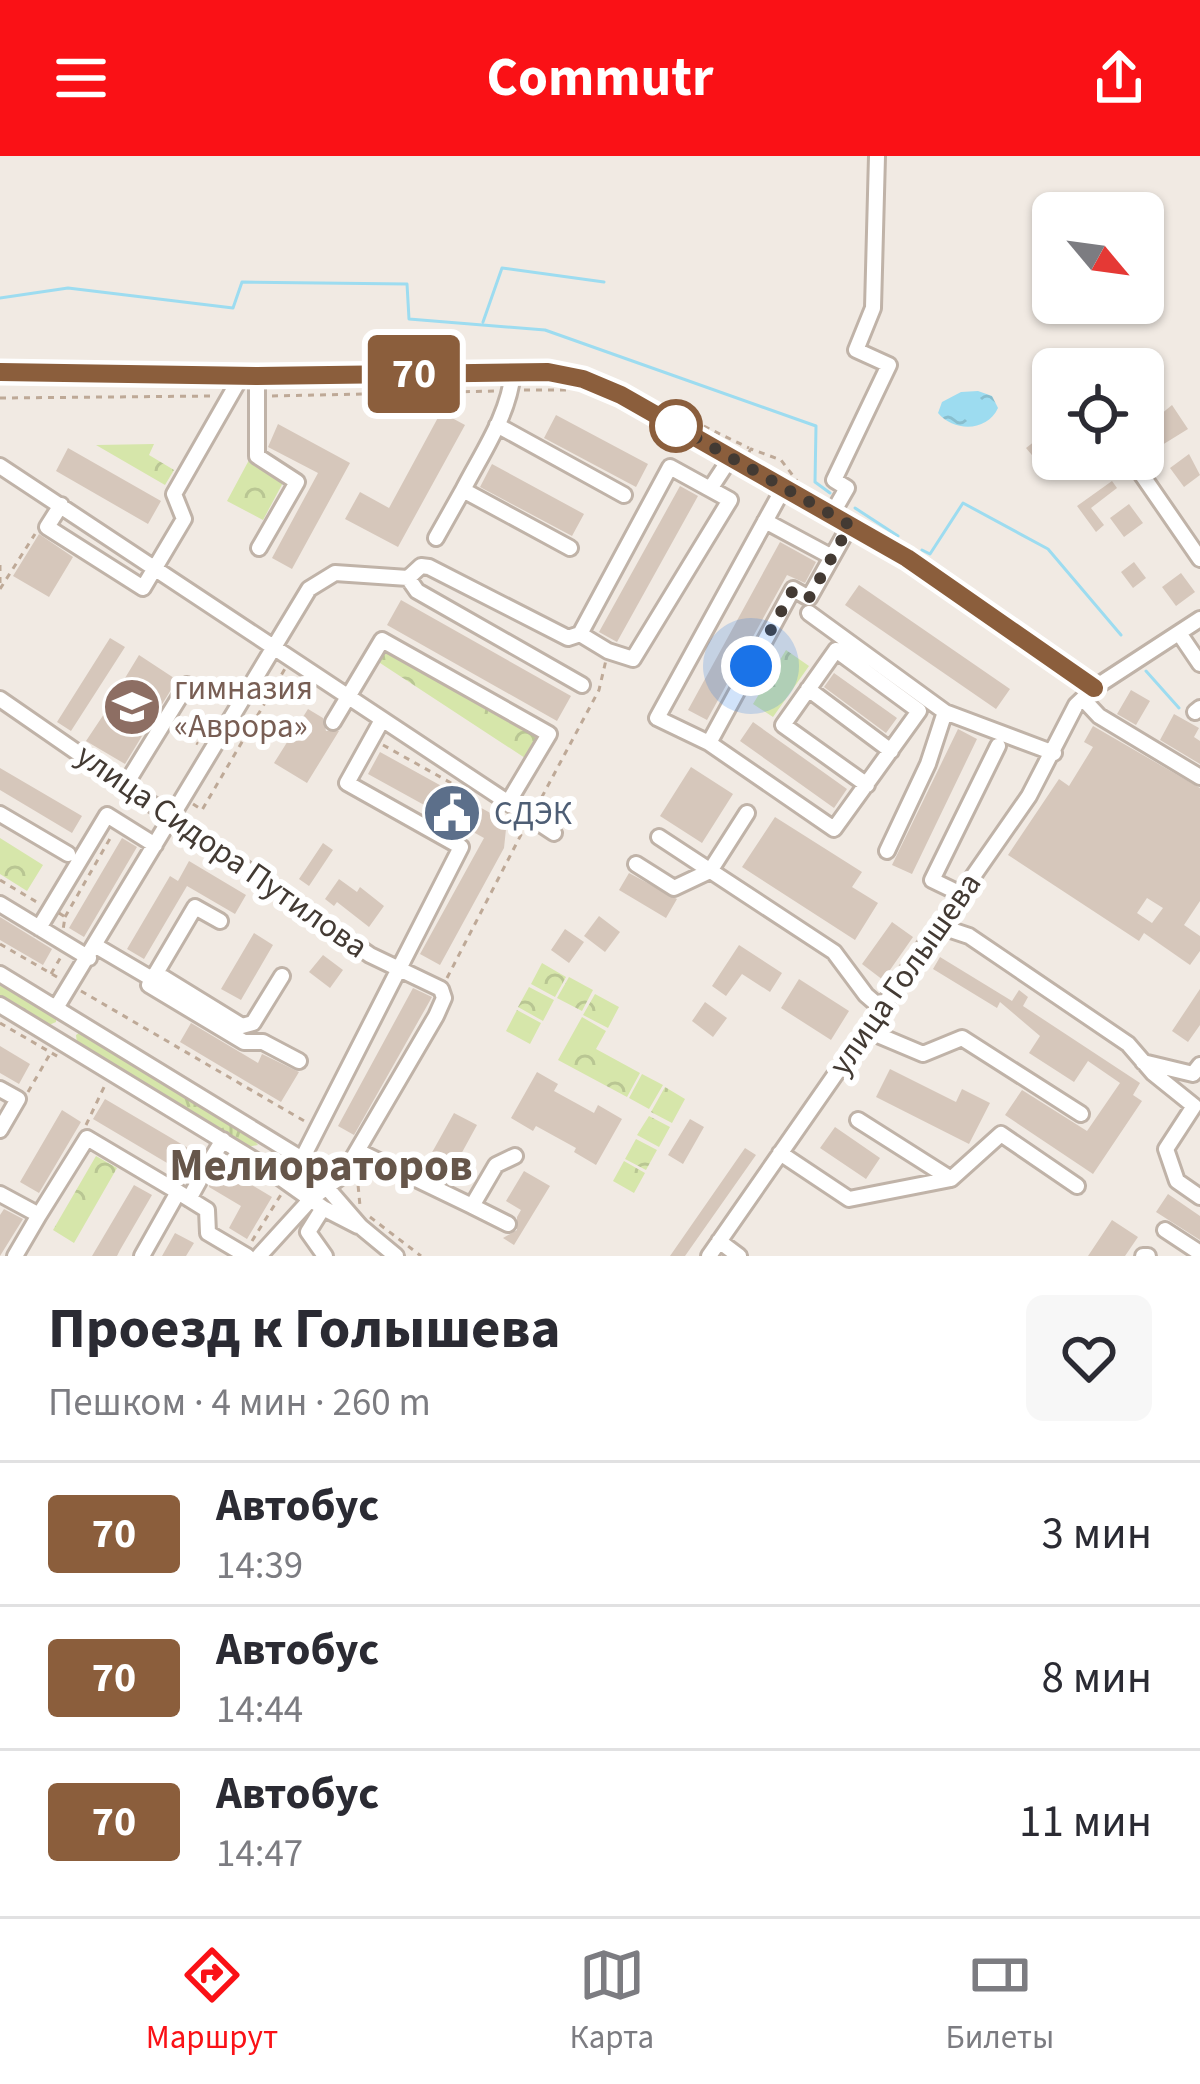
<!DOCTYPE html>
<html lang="ru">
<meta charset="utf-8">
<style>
:root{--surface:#fff;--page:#f7f7f7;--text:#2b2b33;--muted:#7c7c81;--line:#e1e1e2;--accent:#fa1116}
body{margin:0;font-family:"Source Sans 3",sans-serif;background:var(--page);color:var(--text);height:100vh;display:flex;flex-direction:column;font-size:45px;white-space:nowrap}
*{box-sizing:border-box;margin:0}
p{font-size:39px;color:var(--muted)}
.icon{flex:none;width:66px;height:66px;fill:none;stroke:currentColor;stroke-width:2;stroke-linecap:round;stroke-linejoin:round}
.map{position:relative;height:1100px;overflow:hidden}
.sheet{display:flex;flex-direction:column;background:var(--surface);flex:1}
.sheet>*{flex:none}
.badge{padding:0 24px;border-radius:9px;font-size:42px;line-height:78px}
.needle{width:78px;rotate:119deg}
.controls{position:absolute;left:1032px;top:36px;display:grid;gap:24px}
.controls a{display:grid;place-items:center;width:132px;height:132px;border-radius:18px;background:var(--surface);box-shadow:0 3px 9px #0004;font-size:60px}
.you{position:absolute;width:60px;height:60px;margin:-30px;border:9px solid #fff;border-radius:50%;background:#1a73e8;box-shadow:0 0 0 18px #1a73e833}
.map>.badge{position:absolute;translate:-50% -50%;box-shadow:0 0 0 6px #fff}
.round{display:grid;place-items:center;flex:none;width:126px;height:126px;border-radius:18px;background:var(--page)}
.summary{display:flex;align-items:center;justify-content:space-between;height:204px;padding:0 48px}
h1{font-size:57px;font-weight:700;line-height:90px}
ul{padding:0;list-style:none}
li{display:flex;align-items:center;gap:36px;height:144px;padding:0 48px;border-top:3px solid var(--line)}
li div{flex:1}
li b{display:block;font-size:45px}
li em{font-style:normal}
li .badge{min-width:132px;font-weight:700;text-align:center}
header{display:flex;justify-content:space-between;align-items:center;height:156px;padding:0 48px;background:var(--accent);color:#fff;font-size:54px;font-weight:700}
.menu{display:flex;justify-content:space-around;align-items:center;height:168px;border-top:3px solid var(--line);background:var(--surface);font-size:33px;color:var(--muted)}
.menu a{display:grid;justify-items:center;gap:6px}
.menu .active{color:var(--accent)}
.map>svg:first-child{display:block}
.grass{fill:url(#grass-tufts)}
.park{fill:url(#park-crowns)}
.water{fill:url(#water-ripples)}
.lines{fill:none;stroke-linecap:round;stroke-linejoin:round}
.stream{stroke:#9ddcf0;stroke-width:3}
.building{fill:#d6c7bb;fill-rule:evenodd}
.minor-casing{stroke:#c0b3a8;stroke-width:20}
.path{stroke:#bea997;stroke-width:3;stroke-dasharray:6 6;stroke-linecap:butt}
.minor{stroke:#fff;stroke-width:14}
.line-casing{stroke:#fff;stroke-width:27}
.line{stroke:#8b5e3c;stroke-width:18}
.walk{stroke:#433a33;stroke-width:12;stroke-dasharray:0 21.6}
.stop-dot{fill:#fff;stroke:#8b5e3c;stroke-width:6}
.labels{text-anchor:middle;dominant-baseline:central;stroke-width:12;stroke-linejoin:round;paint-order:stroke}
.education-label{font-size:33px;fill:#785e54;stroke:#fff;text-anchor:start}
.service-label{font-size:33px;fill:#4e5e75;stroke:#fff;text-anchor:start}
.street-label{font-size:33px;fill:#433a33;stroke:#fff}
.district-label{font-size:45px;font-weight:bold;fill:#66564a;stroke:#fff}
</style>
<header><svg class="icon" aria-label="menu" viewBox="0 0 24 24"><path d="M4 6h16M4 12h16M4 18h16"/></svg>Commutr<svg class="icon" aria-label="share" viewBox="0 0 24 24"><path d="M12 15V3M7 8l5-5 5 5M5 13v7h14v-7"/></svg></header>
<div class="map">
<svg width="1200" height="1100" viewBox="0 0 1200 1100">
<defs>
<pattern id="grass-tufts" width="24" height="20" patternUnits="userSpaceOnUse" patternTransform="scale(3)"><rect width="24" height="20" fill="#d6e6aa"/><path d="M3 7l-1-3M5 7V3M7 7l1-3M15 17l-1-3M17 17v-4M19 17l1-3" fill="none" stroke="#b9c693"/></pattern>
<pattern id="park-crowns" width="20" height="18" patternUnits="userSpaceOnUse" patternTransform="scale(3)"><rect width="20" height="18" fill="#d6e6aa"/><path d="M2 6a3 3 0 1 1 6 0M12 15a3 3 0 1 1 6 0" fill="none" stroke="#b9c693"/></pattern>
<pattern id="water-ripples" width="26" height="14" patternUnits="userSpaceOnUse" patternTransform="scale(3)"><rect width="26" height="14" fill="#9ddcf0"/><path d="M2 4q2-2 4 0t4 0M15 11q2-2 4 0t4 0" fill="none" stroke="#88bece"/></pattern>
</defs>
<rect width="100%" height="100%" fill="#f1eae3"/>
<!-- grass -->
<path class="grass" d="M0 825 56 858V866L49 869 0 841Z
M82 875 246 974 258 989 247 991 77 888 76 879Z"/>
<!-- park -->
<path class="park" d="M154 288 149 299 174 314 165 329 96 289Z
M249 304 285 323 263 364 227 345Z
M384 491 539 580 525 602 377 505Z
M786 494 809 510 773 561 753 548Z
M0 682 43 709 27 735 0 718Z
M542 807 566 821 555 841 531 828Z
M569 821 593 834 582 855 557 842Z
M529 831 554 844 543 865 518 851Z
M595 838 619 851 608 872 583 859Z
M517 854 541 867 530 888 506 875Z
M582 861 606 875 596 893 640 917 627 941 558 904Z
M642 918 663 929 649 953 629 942Z
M665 931 685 943 672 967 651 956Z
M649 960 670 971 659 991 637 979Z
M636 983 657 994 646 1014 625 1003Z
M96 1000 117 1012 74 1087 53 1074Z
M624 1005 645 1017 634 1037 613 1025Z"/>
<!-- water -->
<path class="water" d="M978 235 992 240 998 252C987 276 954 276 938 257L942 246 961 236Z"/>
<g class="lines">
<!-- stream -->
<path class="stream" d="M0 142 68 132 233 152 242 126 407 128 409 163 545 174 816 270 815 326 830 337
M483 166 502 112 604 126
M855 352 898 380
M922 394 930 398 963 347 1048 393 1121 479
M1146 515 1179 552"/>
</g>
<!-- building -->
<path class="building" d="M1172 249 1188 273 1154 294 1143 273Z
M441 256 465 269 398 391 345 363 360 336 389 352Z
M556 259 648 308 636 331 544 282Z
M278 268 350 307 292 413 272 402 318 317 268 291Z
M1035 285 1050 303H1086L1071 314 1064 304 1047 317 1026 292Z
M68 292 161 345 148 368 56 315Z
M1189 298 1200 319 1184 331 1170 312Z
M492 308 584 358 572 380 480 331Z
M1112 325 1117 332 1091 352 1104 369 1096 376 1077 350Z
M680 330 698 340 617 486 599 476Z
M1129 348 1143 367 1124 381 1110 362Z
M39 378 73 401 49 441 13 420Z
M780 386 816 406 805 427 787 419 707 564 688 554Z
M1134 406 1146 422 1133 432 1121 416Z
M1181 417 1195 436 1176 450 1162 431Z
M859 429 1010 533 996 553 845 449Z
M401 444 571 540 557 565 387 469Z
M110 482 125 491 71 575 57 566Z
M139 499 177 524 161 550 155 546 135 576 142 580 125 608 86 585 104 558 115 565 133 534 122 527Z
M834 517 897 562 886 577 824 531Z
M1131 534 1150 545 1136 569 1117 558Z
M308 553 323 562 326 575H339L307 627 274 607Z
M1174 558 1199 572 1194 581 1200 585V608L1160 584Z
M753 566 847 633 834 652 740 585Z
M1093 570 1200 632V745L1184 769 1200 780V795L1190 809 1144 777 1139 785 1008 699 1059 623 1069 630 1093 591 1084 586ZM1147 742 1163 752 1152 767 1137 757Z
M958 573 977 583 912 718 892 709Z
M380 596 494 659 506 673 504 692 440 809 420 798 484 682 368 618Z
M691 611 733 638 702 687 660 660Z
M0 612 82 660 72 677 0 634Z
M775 661 862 716 852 731 878 747 855 784 742 711Z
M122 682 137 691 84 781 69 772Z
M323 687 333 694 309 730 299 723Z
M189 705 246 739 235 758 187 730 144 803 127 793 170 720 178 725Z
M629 717 677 743 666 762 619 734Z
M339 723 357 736 360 731 384 750 369 771 337 746 334 750 325 743Z
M599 760 620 776 605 796 584 780Z
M0 761 52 793 43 809 0 784Z
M892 766 913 781 883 824 862 808Z
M565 773 584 786 569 807 551 794Z
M254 777 273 789 241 844 221 833Z
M739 789 782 817 770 836 742 818 726 840 712 830Z
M323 799 343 814 330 832 309 816Z
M940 801 1012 845 1019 834 1028 841 1023 850 1140 927 1133 939 1142 945 1093 1018 1005 959 1022 934 1087 975 1120 927 1088 905 1074 926 1029 897 1040 880 1000 846 997 852 933 813Z
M799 823 849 855 831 884 781 852Z
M413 832 432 841 354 979 338 970Z
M1200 833V869L1188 886 1172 875Z
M705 846 727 862 713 881 692 865Z
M191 867 258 907 262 898 299 916 281 946 180 886Z
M0 890 30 908 19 928 0 917Z
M890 913 956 946 962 933 990 947 969 988 876 941Z
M537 916 558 928 554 935 594 957 598 949 622 963 596 1009 574 996 576 992 536 970 533 975 511 962Z
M105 943 200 999V1009L205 1015 220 1010 272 1041 247 1083 229 1072 241 1050 209 1031 210 1024 205 1016 198 1014 189 1020 93 963Z
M62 954 81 966 39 1037 20 1026Z
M454 957 477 969 448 1022 425 1009Z
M690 963 704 971 683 1008 668 999Z
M835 971 880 1002 866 1023 820 992Z
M745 992 756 999 685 1100H670Z
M524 1015 550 1030 514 1089 503 1082 517 1074V1061L521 1054 506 1045Z
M134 1029 152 1039 120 1094 117 1100H92Z
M1168 1038 1200 1060V1084L1156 1056Z
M4 1053 23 1063 0 1100V1059Z
M1112 1064 1138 1081 1125 1100H1088Z
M175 1077 194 1087 186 1100H162Z"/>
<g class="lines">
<defs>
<path id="minor" d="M1065 206 1069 213
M0 216 257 220 548 216 583 223 621 239 907 402 1094 532
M513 216C509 259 482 297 463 334L570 392
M257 220V300L297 326 259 392
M497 269 624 339
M1131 303 1200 403
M0 310 554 677
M670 311 730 344 633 503 608 495 580 478Z
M784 331 657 562 709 587 793 433 809 442 850 369
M710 333 731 301
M61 349 47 371 143 432 184 363 174 338 242 219
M832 358 847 332 834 324 889 209 856 194 873 152 877 0
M765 365 832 401
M436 382 463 334
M408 422 417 435 582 529
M809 457 945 556 1054 597
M1179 477 1200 508
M808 533 891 595
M0 543 370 799 441 833 444 842 436 860 343 1019 311 1043 259 1100
M1083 543 1099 560 1200 621
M1195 556 1200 552
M333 566 382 484 549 578 509 645
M709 587 834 673 919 555 836 494 783 569 867 629
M126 628 187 529
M0 658 68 698
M659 681 834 796 866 839 881 852
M887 695 928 608 945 556
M636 708 674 732 710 715 747 657
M961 738 932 724 998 590
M0 748 89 802
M220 765 195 751 149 829 244 886H263L299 905
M939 770 969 780 1128 888 1153 917 1194 950 1166 993 1177 1025 1200 1041
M39 772 107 659 155 689
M96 790 147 820 164 822 242 870 253 867 282 820
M0 818 302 1003 361 1071 396 1100
M0 849 261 1008 323 1052 358 1070
M56 852 309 433 335 417 408 422 421 410 429 411 568 482 580 478
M866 874 923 898 962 882 1081 958
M1143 906 1193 918 1200 909
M0 933 18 943 0 974
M858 964 951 1023
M360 996 472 1050 496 1009 515 1000
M780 997 849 1043 951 1023 1001 978 1077 1030
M302 1003 461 691 347 627 382 564
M210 1005 223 984
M0 1038 39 1059 87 982 178 1036
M189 1043 199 1025
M472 1050 508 1068
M323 1052 308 1076 325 1100
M1165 1074 1200 1097
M719 1085 739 1100
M15 1100 39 1059
M142 1100 178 1036 207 1054 208 1077 247 1100
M709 1100 1029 640 1076 549 1094 532 1200 463
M1143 1100H1148"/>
</defs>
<!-- minor casing -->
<use href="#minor" class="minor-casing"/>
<!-- path -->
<path class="path" d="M524 234H568
M272 240 496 235
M0 242 214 240
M693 265 749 292
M749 296 751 293 781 304 797 325
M0 409V427
M0 433 35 378
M176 574 198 588
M383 589 469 637
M193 648 202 654 286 511
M536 652 599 534 606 504
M0 724 40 748
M59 757 65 761 63 774
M65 761 112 679
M0 788 57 821
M51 818 62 799
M447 822 525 671
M81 835 306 966
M0 867 62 903
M28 936 50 898
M86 969 105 929
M357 1018 360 1050
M370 1061 421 1100
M252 1085 282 1037"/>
<!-- minor -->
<use href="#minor" class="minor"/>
</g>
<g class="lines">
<defs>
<path id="line" d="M0 216 257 220 548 216 583 223 621 239 907 402 1094 532"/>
</defs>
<!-- line casing -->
<use href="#line" class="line-casing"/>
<!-- line -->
<use href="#line" class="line"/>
<!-- walk -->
<path class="walk" d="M676 270 658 260 850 369 809 442 793 434 751 510"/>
</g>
<!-- icons -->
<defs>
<symbol id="school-disc" viewBox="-11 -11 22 22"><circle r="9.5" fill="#8d6e63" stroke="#fff"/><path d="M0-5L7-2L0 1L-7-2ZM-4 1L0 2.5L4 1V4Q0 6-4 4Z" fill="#fff"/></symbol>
<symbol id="civic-disc" viewBox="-11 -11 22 22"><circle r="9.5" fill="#5c6f8a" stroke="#fff"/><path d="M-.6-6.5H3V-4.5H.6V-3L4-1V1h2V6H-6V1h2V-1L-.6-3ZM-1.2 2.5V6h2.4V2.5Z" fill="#fff"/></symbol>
</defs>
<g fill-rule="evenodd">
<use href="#school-disc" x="99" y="518" width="66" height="66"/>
<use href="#civic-disc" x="419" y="624" width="66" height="66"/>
</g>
<!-- markers -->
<circle class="stop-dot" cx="676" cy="270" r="24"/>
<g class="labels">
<!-- education labels -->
<g class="education-label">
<text x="174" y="532">гимназия<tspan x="174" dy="38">«Аврора»</tspan></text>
</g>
<!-- service labels -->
<g class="service-label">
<text x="494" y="657">СДЭК</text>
</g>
<!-- street labels -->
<g class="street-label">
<text transform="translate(222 695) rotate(35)">улица Сидора Путилова</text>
<text transform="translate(905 818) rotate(-55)">улица Голышева</text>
</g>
<!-- district labels -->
<g class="district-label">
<text x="321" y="1010">Мелиораторов</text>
</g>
</g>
</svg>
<div class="controls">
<a><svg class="needle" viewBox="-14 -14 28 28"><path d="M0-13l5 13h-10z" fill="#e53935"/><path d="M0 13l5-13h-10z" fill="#7c7c81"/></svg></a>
<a><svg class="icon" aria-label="locate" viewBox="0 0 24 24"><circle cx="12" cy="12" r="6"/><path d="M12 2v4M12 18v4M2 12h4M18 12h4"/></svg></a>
</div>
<div class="you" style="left:751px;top:510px"></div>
<b class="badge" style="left:414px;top:218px;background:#8b5e3c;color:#fff">70</b>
</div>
<section class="sheet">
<div class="summary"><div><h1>Проезд к Голышева</h1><p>Пешком · 4 мин · 260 m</p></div><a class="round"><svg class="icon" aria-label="heart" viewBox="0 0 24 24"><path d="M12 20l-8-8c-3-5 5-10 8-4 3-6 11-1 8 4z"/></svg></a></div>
<ul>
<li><span class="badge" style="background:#8b5e3c;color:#fff">70</span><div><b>Автобус</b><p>14:39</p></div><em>3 мин</em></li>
<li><span class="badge" style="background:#8b5e3c;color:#fff">70</span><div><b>Автобус</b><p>14:44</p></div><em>8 мин</em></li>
<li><span class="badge" style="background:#8b5e3c;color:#fff">70</span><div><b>Автобус</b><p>14:47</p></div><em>11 мин</em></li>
</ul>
</section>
<nav class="menu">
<a class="active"><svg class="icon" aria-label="directions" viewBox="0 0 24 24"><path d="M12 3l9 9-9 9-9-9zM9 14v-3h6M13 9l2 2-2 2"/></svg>Маршрут</a>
<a><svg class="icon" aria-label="map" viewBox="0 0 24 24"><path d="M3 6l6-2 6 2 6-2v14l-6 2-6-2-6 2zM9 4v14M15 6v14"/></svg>Карта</a>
<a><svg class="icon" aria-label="tickets" viewBox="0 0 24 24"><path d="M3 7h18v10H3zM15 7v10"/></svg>Билеты</a>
</nav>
